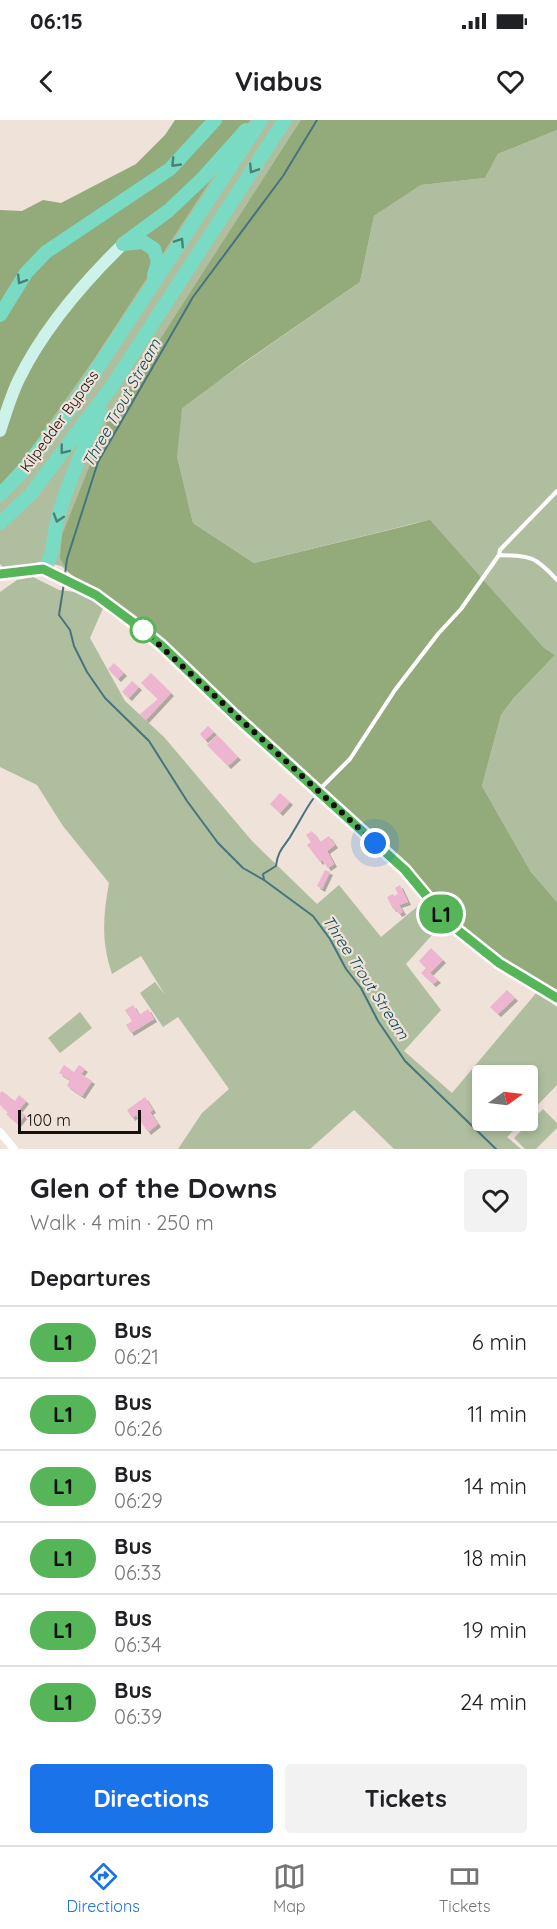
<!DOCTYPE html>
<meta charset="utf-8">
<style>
:root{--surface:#fff;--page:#f2f2f2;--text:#202124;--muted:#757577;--line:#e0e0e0;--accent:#1a73e8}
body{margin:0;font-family:Quicksand,sans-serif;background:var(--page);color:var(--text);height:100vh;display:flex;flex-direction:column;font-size:22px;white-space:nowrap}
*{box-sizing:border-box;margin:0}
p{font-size:20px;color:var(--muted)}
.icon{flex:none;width:33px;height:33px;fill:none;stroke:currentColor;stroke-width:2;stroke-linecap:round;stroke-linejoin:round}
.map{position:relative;height:1029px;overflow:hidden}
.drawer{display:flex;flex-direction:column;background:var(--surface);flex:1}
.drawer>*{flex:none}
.badge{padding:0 12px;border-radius:20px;font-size:21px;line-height:39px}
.needle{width:39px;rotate:76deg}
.fabs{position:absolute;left:472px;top:945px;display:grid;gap:12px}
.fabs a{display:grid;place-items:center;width:66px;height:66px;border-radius:6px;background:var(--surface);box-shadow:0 3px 9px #0003;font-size:30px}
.scale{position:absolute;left:18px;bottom:15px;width:123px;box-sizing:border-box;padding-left:6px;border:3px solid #14100c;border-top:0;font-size:16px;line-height:21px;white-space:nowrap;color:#14100c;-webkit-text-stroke:4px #efe2d8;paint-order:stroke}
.you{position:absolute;width:30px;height:30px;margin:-15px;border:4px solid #fff;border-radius:50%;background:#1a73e8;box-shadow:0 0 0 9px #1a73e833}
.map>.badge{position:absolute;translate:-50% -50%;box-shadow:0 0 0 3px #fff}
h2{padding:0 30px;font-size:22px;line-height:54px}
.round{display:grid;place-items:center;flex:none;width:63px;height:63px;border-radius:6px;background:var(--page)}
.headline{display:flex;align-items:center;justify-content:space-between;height:102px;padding:0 30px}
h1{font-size:28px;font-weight:700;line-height:45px}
.cta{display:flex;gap:12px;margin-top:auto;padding:12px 30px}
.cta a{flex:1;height:69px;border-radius:6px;background:var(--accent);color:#fff;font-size:24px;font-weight:700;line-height:69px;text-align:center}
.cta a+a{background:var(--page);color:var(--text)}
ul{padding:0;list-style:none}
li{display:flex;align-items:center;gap:18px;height:72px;padding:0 30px;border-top:2px solid var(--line)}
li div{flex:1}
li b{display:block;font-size:22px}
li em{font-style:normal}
li .badge{min-width:66px;font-weight:700;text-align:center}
.status{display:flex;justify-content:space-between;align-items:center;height:42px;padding:0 30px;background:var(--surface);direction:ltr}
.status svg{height:16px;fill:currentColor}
header{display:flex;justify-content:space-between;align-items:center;height:78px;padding:0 30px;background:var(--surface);font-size:27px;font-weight:700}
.tabs{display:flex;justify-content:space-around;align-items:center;height:84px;border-top:2px solid var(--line);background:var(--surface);font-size:16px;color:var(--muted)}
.tabs a{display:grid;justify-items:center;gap:3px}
.tabs .selected{color:var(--accent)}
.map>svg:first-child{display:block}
.green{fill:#afbe9f;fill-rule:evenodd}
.forest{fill:#93aa7a}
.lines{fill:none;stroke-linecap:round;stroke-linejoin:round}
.stream{stroke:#46747d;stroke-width:2}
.building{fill:#edb5cf;filter:url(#shadow)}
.service{stroke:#fff;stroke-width:4}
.minor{stroke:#fff;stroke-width:8}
.secondary{stroke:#cdf2e9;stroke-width:12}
.trunk{stroke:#7adbc4;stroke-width:14}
.oneway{stroke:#4c8071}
.line-casing{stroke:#fff;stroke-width:14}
.line{stroke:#56b559;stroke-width:9}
.walk{stroke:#14100c;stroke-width:6;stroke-dasharray:0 10.8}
.stop-dot{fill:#fff;stroke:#56b559;stroke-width:3}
.labels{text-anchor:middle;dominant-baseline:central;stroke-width:4.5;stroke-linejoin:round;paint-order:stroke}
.street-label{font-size:15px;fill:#14100c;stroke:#efe2d8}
.water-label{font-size:16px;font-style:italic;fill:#084854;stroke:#efe2d8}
</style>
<div class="status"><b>06:15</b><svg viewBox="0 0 49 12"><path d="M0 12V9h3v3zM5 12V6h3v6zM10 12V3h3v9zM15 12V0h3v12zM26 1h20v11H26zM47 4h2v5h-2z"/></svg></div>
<header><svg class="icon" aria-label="back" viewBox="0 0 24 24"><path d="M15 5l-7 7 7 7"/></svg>Viabus<svg class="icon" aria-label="heart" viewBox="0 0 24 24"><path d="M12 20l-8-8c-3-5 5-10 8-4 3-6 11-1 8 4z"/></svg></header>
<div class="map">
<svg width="557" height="1029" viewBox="0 0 557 1029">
<defs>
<filter id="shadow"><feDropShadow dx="3" dy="3" stdDeviation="0" flood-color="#0004"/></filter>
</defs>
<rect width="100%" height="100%" fill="#efe2d8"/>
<!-- green -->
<path class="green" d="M183 0H480L330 132 211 266 360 162 374 96 421 65 485 58 498 34 557 10V782L531 752 482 666 501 595 513 579 555 535 543 527 163 515 61 446 42 441 25 447 5 449 0 444V92L14 95 59 88 138 45ZM177 324V336L193 403 254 443 420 402 197 480 166 343Z
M33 457 59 470 76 472 104 486 90 518 125 581 164 617 252 721 317 784 339 765 381 817 424 781 441 805 406 844 441 890 404 931 452 973 537 872 557 887V965L528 995V956H483V1000L523 1001 507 1017 521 1029H394L354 990 310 1029H178L202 993 229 969 178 897 163 907 140 873 155 862 165 875 141 836 112 854C101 821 103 796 109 763L63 706 37 665 0 647V472L17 460Z
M80 892 92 908 60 933 48 918Z
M543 989 557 1003V1008L536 1029H525L514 1018Z"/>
<!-- forest -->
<path class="forest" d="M175 0H250L92 242 26 336 0 365V90L22 91 43 80 61 83 136 44 165 15Z
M301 0H557V10L498 34 485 58 421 65 374 96 360 162 243 243 182 288 177 336 193 403 254 443 430 400 543 527 555 535 513 579 501 595 482 666 531 752 557 782V873L501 839 454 800 438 784 421 759 332 677 239 592 67 451 60 438 62 415 107 302Z"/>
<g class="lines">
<!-- stream -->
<path class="stream" d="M65 454 67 439 98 342 193 177 283 56 317 0
M64 463 59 495 70 510 74 526 87 552 105 578 149 621 187 681 218 723 243 748 264 760 313 796 330 819 346 849 361 868 378 901 405 941 496 1029
M264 760 263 754 276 746C278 728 286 726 293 712 300 701 305 690 313 679"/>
</g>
<!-- building -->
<path class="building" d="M114 543 124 553 118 559 108 549Z
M151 553 171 573 146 600 140 594 158 579 141 563Z
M132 561 139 567 129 578 122 572Z
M208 606 214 612 205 620 200 614Z
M217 615 238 637 228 646 207 625Z
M280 673 290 682 280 693 270 684Z
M312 711 320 722 329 716 335 725 327 731 334 744 328 748 322 740 320 742 307 725 311 722 306 715Z
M325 750 330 752 322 769 317 766Z
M400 765 408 782 399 785 403 792 399 794 395 788 393 789 387 777 393 774 394 776 398 774 395 768Z
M431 828 443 840 430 853 438 860 433 864 421 853 426 848 419 841Z
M507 870 515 878 498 894 490 887Z
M133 885 139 895 148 889 154 899 131 913 126 905 132 901 125 890Z
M64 945 74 952 79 945 85 949 81 954 92 961 82 976 67 966 70 960 59 953Z
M2 971 15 981 19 975 26 981 19 990 25 995 18 1004 6 994 8 992 0 985V973Z
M145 977 153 990 150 992 158 1004 148 1012 136 995 132 998 127 990Z"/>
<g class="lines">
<!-- service -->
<path class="service" d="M499 435 500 430 557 371
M320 669 350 639 395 570 438 514 461 489 499 435C531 436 535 436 557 460"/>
<!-- minor -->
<path class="minor" d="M0 1012 14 1029"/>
<!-- secondary -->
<path class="secondary" d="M0 311C6 293 11 275 19 259 44 208 83 163 123 124
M0 454 43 449 96 475 131 501 161 525 234 595 405 751 450 804 498 842 557 878"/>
<!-- trunk -->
<path class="trunk" d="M123 124 168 91 203 58 246 10
M123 124 143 122 154 129 158 142 154 155
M0 195 26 153 46 132 170 49 215 0
M0 375 20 354 72 287 261 0
M0 403 30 375 112 266 285 0
M43 449C54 439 53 416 57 401 67 364 84 327 100 292"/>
</g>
<!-- one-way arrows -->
<defs><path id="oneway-chevron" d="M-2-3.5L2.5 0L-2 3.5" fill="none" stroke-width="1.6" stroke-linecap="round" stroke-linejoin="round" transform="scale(1.5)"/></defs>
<g class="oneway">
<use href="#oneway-chevron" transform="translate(175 43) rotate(134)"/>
<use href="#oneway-chevron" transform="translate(253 49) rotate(123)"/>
<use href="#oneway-chevron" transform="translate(180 122) rotate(-57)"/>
<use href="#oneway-chevron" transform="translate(21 160) rotate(122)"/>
<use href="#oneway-chevron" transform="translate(64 330) rotate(128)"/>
<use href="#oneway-chevron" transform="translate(58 398) rotate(107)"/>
</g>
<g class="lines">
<defs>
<path id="line" d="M0 454 43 449 96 475 131 501 161 525 234 595 405 750 450 804 499 843 557 878"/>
</defs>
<!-- line casing -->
<use href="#line" class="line-casing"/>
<!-- line -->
<use href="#line" class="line"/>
<!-- walk -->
<path class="walk" d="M143 510 375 723"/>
</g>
<!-- markers -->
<circle class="stop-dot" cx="143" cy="510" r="12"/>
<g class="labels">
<!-- street labels -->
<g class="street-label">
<text transform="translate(59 301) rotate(-54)">Kilpedder Bypass</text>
</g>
<!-- water labels -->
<g class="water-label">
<text transform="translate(121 283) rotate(-61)">Three Trout Stream</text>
<text transform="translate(366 857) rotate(57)">Three Trout Stream</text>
</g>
</g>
</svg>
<div class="fabs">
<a><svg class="needle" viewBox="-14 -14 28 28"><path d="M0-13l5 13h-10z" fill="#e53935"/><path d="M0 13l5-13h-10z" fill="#757577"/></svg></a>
</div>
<div class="scale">100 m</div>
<div class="you" style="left:375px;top:723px"></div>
<b class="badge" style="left:441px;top:794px;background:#56b559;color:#111">L1</b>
</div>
<section class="drawer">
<div class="headline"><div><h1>Glen of the Downs</h1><p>Walk · 4 min · 250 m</p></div><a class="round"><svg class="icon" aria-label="heart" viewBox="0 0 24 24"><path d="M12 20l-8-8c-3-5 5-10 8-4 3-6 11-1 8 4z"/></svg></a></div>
<h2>Departures</h2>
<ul>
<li><span class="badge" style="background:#56b559;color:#111">L1</span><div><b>Bus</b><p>06:21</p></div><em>6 min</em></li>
<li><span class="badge" style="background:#56b559;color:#111">L1</span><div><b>Bus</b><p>06:26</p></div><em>11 min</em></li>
<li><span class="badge" style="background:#56b559;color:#111">L1</span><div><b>Bus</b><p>06:29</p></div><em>14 min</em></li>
<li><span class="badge" style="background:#56b559;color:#111">L1</span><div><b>Bus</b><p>06:33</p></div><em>18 min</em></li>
<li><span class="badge" style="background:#56b559;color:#111">L1</span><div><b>Bus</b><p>06:34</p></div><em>19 min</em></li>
<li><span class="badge" style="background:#56b559;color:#111">L1</span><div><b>Bus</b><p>06:39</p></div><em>24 min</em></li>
</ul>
<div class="cta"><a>Directions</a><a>Tickets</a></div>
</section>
<nav class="tabs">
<a class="selected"><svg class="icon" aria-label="directions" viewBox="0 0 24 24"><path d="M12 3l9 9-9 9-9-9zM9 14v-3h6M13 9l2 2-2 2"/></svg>Directions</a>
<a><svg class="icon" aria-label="map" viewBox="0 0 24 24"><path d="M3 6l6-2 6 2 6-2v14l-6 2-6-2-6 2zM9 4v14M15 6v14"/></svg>Map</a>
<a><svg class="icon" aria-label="tickets" viewBox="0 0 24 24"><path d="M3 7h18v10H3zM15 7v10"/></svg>Tickets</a>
</nav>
